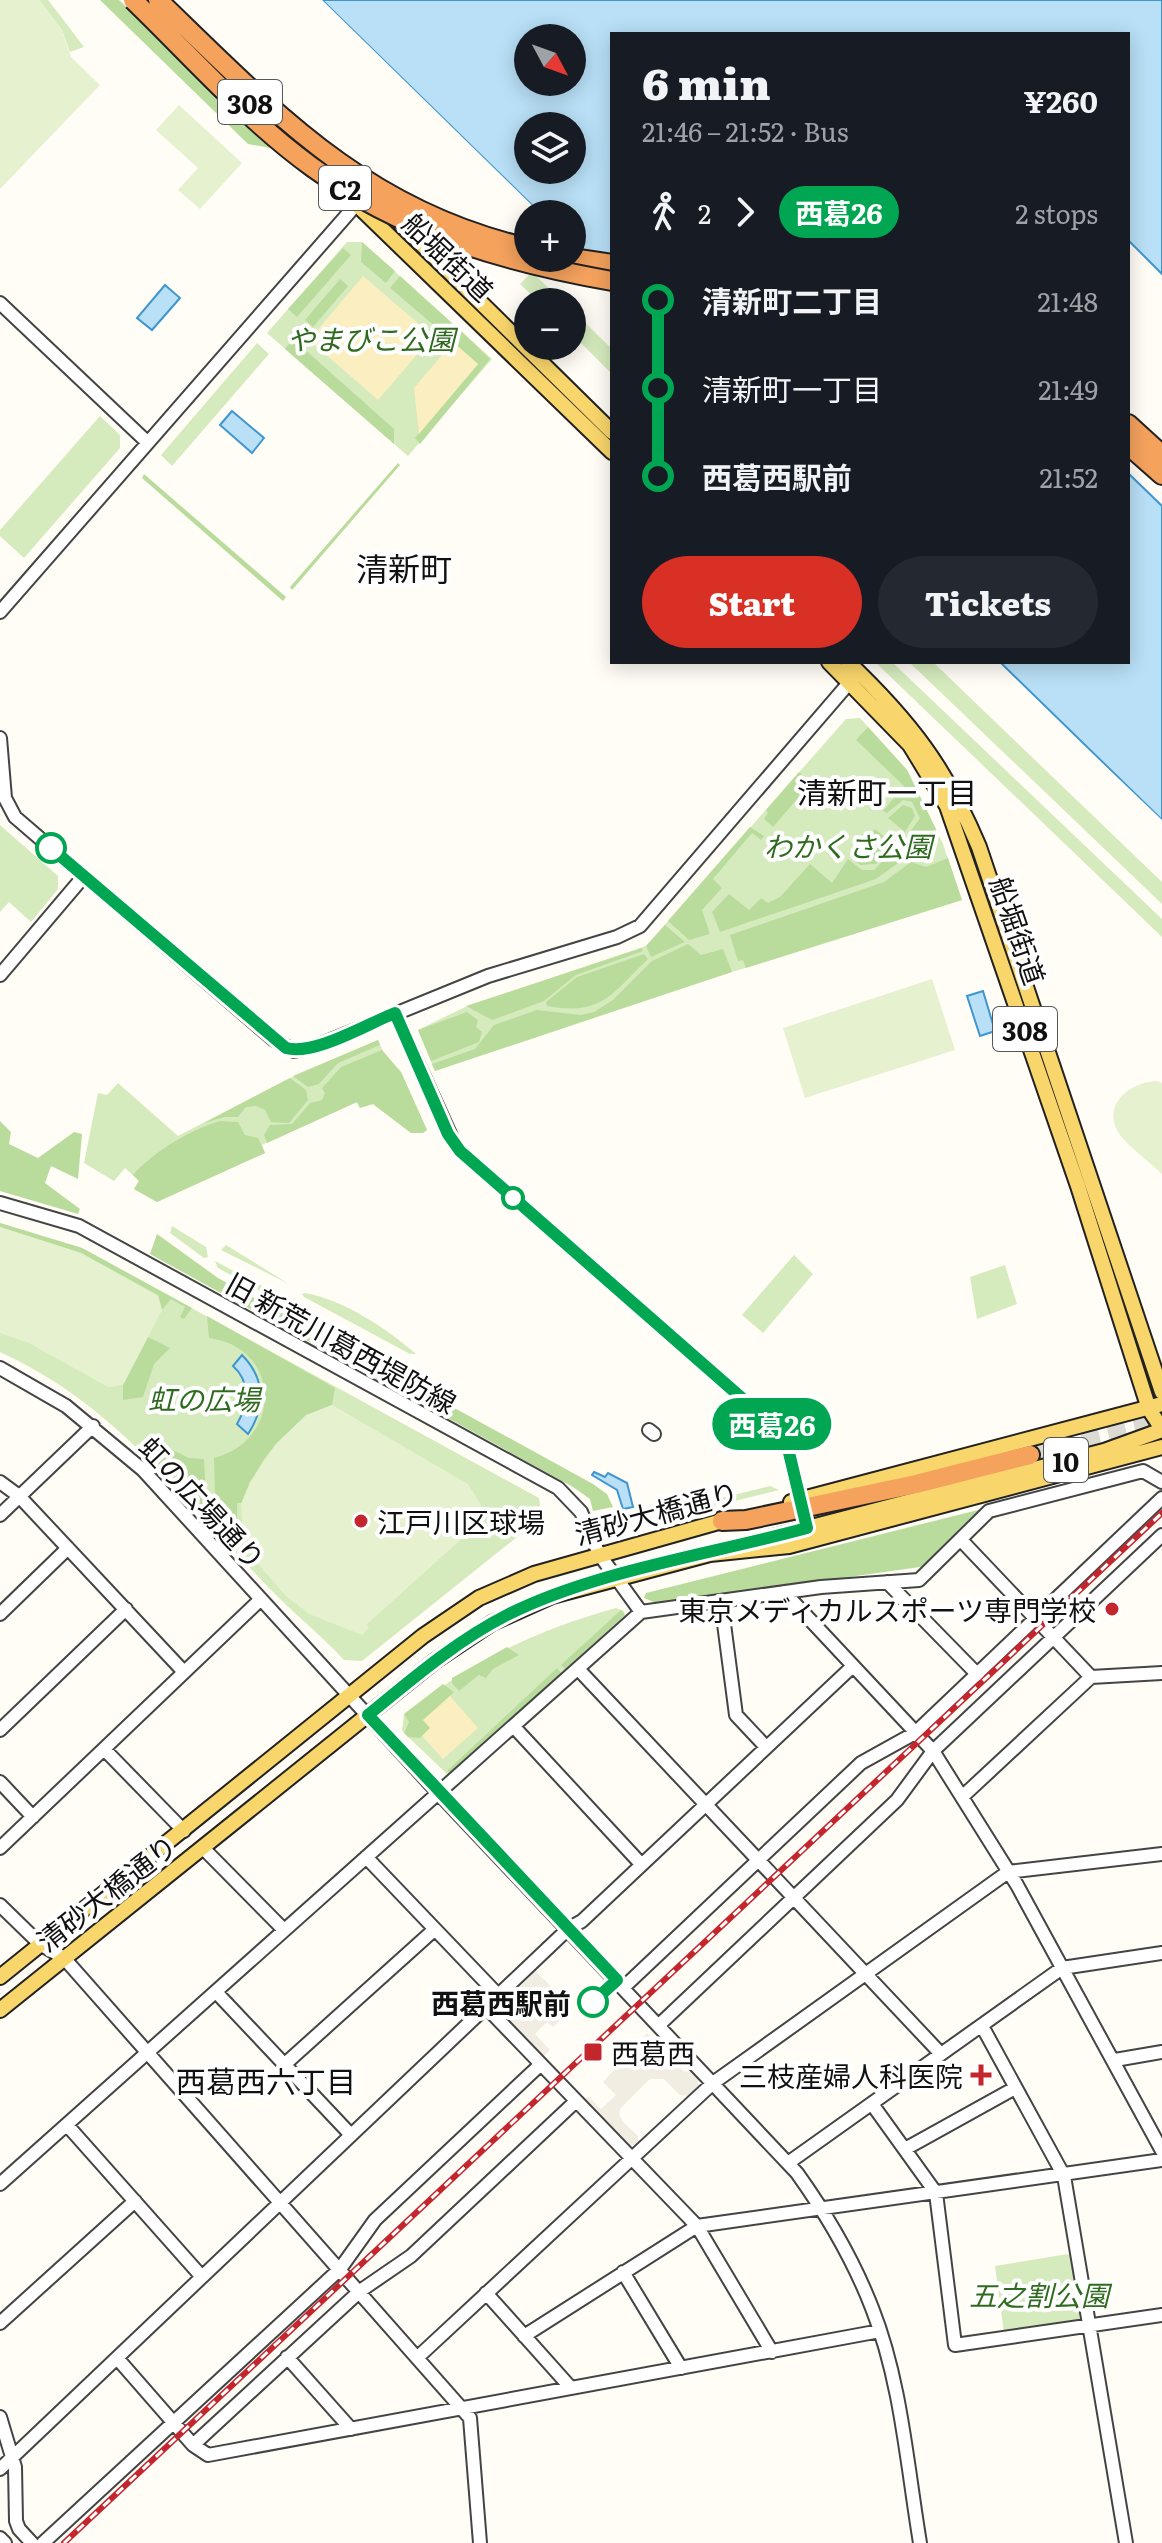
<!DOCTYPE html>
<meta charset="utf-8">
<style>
:root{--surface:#171b24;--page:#242831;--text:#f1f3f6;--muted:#9ea1a6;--accent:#d93025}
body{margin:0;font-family:Literata,"Noto Sans JP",serif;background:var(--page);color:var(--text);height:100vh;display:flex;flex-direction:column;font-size:30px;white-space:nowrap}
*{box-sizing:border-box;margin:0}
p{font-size:26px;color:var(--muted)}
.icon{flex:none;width:44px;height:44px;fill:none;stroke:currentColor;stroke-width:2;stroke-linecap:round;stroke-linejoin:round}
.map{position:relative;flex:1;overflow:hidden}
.side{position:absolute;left:610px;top:32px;width:520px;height:632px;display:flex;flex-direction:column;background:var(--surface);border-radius:0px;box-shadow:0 4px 20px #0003}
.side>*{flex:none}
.badge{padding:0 16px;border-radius:26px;font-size:28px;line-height:52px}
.needle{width:52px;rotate:131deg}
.buttons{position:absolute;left:514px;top:24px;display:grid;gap:16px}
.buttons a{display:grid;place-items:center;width:72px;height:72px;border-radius:50%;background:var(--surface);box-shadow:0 4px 20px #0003;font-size:40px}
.map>.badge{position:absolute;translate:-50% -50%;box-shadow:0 0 0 4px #fff}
.legs{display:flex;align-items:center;gap:12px;height:88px;padding:0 32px;font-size:26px}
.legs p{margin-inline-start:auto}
.head{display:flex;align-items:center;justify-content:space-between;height:136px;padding:0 32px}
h1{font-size:44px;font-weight:800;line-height:60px}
.button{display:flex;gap:16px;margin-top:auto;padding:16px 32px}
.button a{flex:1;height:92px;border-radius:48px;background:var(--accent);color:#fff;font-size:32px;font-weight:800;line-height:92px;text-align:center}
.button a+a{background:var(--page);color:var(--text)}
ul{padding:0 32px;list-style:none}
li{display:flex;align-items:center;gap:28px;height:88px;font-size:30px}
li i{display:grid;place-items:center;width:12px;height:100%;margin:0 10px;background:currentColor}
li i::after{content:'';width:20px;height:20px;margin:-10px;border:6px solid;border-radius:50%;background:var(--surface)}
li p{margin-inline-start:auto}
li:first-child i{background:linear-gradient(#0000 50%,currentColor 0)}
li:last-child i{background:linear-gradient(currentColor 50%,#0000 0)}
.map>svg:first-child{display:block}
.green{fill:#d5ebbd}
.forest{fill:#b9dc9c}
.sand{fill:#fbeec1}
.pitch{fill:#e6f2cf}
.plaza{fill:#f1ede2}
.water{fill:#b9e0f7;stroke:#3f96cf;stroke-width:2;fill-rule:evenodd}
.pier{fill:#fffdf5}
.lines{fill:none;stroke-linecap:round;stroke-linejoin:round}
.highway-tunnel{stroke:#dbdad3;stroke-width:18;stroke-dasharray:18 9;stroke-linecap:butt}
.minor-casing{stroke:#444;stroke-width:16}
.major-casing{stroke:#222;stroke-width:18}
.highway-casing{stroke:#222;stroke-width:22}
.minor{stroke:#fff;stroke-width:12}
.major{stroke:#f9d66b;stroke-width:14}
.highway{stroke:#f5a25d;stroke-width:18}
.rail-casing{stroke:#c4262e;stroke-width:6}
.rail{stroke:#fff;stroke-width:3;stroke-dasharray:9;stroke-linecap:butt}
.highway-bridge-casing{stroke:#222;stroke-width:22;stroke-linecap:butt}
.highway-bridge{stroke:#f5a25d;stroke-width:18}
.line-1-casing{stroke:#fff;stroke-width:18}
.line-1{stroke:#00a651;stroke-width:12}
.stop-1-dot{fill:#fff;stroke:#00a651;stroke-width:4}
.poi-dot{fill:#c4262e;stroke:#fff;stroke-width:3}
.labels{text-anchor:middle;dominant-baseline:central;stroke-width:8;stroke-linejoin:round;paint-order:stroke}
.shield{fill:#fff;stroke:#585858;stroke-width:2}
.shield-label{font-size:26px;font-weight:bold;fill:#111}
.street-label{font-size:28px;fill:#111;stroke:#fff}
.park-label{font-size:28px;font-style:italic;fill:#2f6b1f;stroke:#fff}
.poi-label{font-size:28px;fill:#111;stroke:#fff;text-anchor:start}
.stop-label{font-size:28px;font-weight:bold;fill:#111;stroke:#fff;text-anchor:end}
.neighbourhood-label{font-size:30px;fill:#111;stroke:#fff}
.quarter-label{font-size:32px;fill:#111;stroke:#fff}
</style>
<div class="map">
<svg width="1162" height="2543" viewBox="0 0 1162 2543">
<rect width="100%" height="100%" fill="#fffdf5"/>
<!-- green -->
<path class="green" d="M39 0H48L52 5 84 47 70 52 62 30Z
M347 242H362L492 359 408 456 267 333Z
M532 272 563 302H539L520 284Z
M572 310 612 349V374L572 334Z
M257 343 269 354 172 466 161 455Z
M100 416 120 435V448L24 558 0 536V530Z
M875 662H892L1162 919V937Z
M909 662H933L1162 882V904Z
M860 718 907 770 943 844 962 900 579 1020 435 1071 418 1030 465 1007 646 946 846 719Z
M0 825 58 876V889L31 922 9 902 0 912Z
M378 1040 386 1058 401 1072 427 1130 423 1133H411L373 1104 360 1108 357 1102 262 1145 265 1153 157 1202 134 1189 139 1181 125 1168 114 1181 84 1163 98 1093 107 1095 118 1083 178 1136 290 1078Z
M0 1223 82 1248 539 1498 542 1517 362 1661 344 1660C323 1637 299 1618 278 1597 187 1506 121 1407 0 1352Z
M172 1226 206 1247 208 1257 204 1258 170 1233Z
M226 1245 289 1284 221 1250Z
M794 1255 813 1274 763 1333 742 1315Z
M215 1261 406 1363 410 1370 406 1371 218 1268Z
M1005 1265 1017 1304 977 1319 970 1277Z
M305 1293C344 1300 386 1328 416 1354H410L304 1297 302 1294Z
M770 1486 779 1490 666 1518 664 1512Z
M616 1608 624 1611 625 1615 448 1775 402 1731 404 1714C472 1662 533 1631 616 1608Z
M1068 2254 1073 2258 1083 2318 1080 2323 1004 2333 995 2266Z"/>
<!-- forest -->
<path class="forest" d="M100 0H119L276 149 248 144Z
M362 242 395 271 386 283 361 262Z
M343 248 351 255 297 317 288 309Z
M400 276 452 323 443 333 390 288Z
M340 279 348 286 313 327 305 320Z
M457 327 490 359 420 444 415 438 478 364 448 338Z
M293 339 394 429V444L285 349Z
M398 463 400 465 292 590 290 587Z
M144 474 286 597 283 601 142 478Z
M868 727 907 770 936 829 920 845 908 835 920 818 912 802 903 800 887 813 883 811 904 786 856 740Z
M799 772 811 783 773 827 764 819 768 813 766 810Z
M903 805 912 808 915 816 905 832 888 818Z
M750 827 764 836 761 840 752 833 713 879 722 888 702 910 710 934 689 940 668 921Z
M875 829 894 845 876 864 860 865 851 857Z
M897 847 908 856 876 879 720 932 712 912 729 894 749 910 761 898 768 903 780 897 810 864 832 883 848 859 862 870H874Z
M948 858 962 900 746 968 743 960 738 961 730 935 884 882 911 862 926 867Z
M665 925 685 942 651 957 646 946Z
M688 944 701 955 723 949 732 972 435 1071 432 1064 475 1049 494 1025 537 1010 581 1015 594 1012 613 1000 652 961Z
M642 948 643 951 576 975 544 1001 492 1020 466 1006Z
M644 954 648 959C611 994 603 1016 547 1006L546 1002 577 977Z
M467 1012 478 1020 476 1027 482 1032 479 1042 431 1061 418 1030Z
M378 1040 380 1045 338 1063 319 1084 308 1087 293 1076Z
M382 1050 401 1072 427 1130 423 1133H411L373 1104 360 1108 357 1102 267 1143 264 1135 270 1125 292 1124 310 1103 322 1100 325 1093 322 1088 341 1067Z
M290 1078 306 1090 308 1100 289 1123 271 1122 265 1110 256 1106 246 1107 238 1117H225L204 1123Z
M0 1121 11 1132 9 1144 38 1158 74 1132 82 1134 78 1179 51 1166 45 1183 80 1209 78 1214 0 1191Z
M220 1121 238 1122 245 1135 258 1138 265 1153 157 1202 134 1189 139 1181 133 1175C154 1151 190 1130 220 1121Z
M0 1223 82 1248 192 1308 184 1319 180 1317 185 1307 171 1299 162 1310 158 1295 81 1253 0 1227Z
M157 1234 218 1278 593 1484 607 1494 613 1507 593 1511 590 1499 573 1487 150 1254Z
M207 1316 335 1388 332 1405C290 1422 256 1458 244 1503H237L238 1545 234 1549 216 1530 214 1458C284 1440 281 1347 209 1338Z
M148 1337 170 1348 154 1364 143 1397 123 1400V1385Z
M169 1448 189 1458 204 1459 207 1519 156 1464Z
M986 1508 927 1566 658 1604 644 1598 646 1593Z
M621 1610 625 1615 565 1669 561 1665Z
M507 1647 519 1655 493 1669 486 1678 479 1675 459 1691 452 1683V1678Z
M557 1668 561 1673 450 1773 447 1771Z
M443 1684 454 1692 424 1720 431 1728 420 1738 408 1737 404 1733 409 1722 404 1714Z"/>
<!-- sand -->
<path class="sand" d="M363 276 433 336 378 400 309 340Z
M453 342 478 364 419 434 414 388Z
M450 1696 478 1728 443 1759 422 1736 430 1728 423 1720Z"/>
<!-- pitch -->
<path class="pitch" d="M0 0H39L62 30 71 57 100 85 0 189Z
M179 105 242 163 200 209 178 190 198 168 156 130Z
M932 979 955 1050 805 1098 783 1028Z
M1157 1081 1162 1083V1174C1149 1161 1131 1149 1120 1135 1100 1106 1129 1082 1157 1081Z
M0 1227 81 1253 158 1296 162 1310 123 1385 108 1387 29 1343 0 1333Z
M332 1405 468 1484 481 1505 477 1525 366 1625 369 1628 362 1635 309 1614 287 1597 244 1548 241 1504 250 1482 276 1444 306 1415Z"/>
<!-- plaza -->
<path class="plaza" d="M535 1971 573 2007 553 2027 547 2022 535 2034 550 2050 542 2058 497 2011Z
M647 2033 683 2071 690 2072 698 2079V2086L688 2096 680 2095 664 2079H650L621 2108 619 2114 623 2122 638 2136V2143L627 2148 583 2102 588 2096 601 2109 616 2095 603 2082Z"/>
<!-- water -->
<path class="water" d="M322 0H1162V274L1128 240V34H612V283L572 244V214H541ZM528 38H572V82H528ZM528 126H572V170H528Z
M165 285 180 298 152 330 137 318Z
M232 411 264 438 252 453 220 425Z
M1128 473 1162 506V820L1000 662H1128Z
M983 991 995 1031 980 1036 967 996Z
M242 1355C265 1378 266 1407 248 1434L237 1424C248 1405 251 1382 233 1366Z
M594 1472 605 1477 608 1473 627 1483 633 1507 623 1509 617 1490 592 1475Z"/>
<!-- pier -->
<path class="pier" d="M318 0H322L541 214H535Z
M996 662 1162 820V824L997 665Z"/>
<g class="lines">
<!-- highway-tunnel -->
<path class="highway-tunnel" d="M1030 1455 1162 1423"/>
<defs>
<path id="minor" d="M0 303 147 442
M0 612 361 199
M0 738 5 798 15 817 273 1039 294 1051 314 1047 488 976 617 937 640 926 855 676
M0 975 84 876
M395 1013 456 1147 785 1436 807 1528
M0 1203 79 1226 558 1488 581 1512 599 1554 641 1612 821 1587 919 1580 989 1511 1143 1471 1162 1482
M0 1368 66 1406 143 1470 431 1785 797 2173C827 2215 853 2259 872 2308 901 2381 907 2465 920 2543
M649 1430 654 1434
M0 1482 19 1496 184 1672
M0 1515 93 1426
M961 1540 1091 1677
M887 1582 978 1675
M784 1592 933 1751 1017 1885 1162 2151
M721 1601 736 1715 766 1747
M0 1614 68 1548
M579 1670 941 2054
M515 1728 641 1864
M0 1730 126 1609
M104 1749 184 1831
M0 1782 33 1817
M962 1797 1091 1677 1162 1673
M0 1848 261 1599
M203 1848 284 1930
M366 1857 498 1995
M0 1905 40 1944 64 1958 470 2418 480 2543
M624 1987 861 1763 915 1733 1162 1498
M216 1992 351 2135
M486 2007 697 2226 772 2352
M659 2025 897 1800 933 1751 1162 1535
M982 2026 1064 2176 1126 2543
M1115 2060 1162 2052
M285 2064 435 1929
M872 2104 936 2193 955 2345 1162 2315
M67 2125 202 2277
M905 2149 1015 2088
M788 2163 1062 1968 1162 1953
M0 2184 641 1612
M623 2272 681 2368
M486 2293 571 2388
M0 2323 135 2201
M524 2336 697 2226 1162 2160
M287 2357 351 2429
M418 2357 713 2083 1008 1872 1162 1854
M117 2358 193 2445 208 2455 880 2331
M0 2417 15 2467 16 2521 19 2529 32 2543
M193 2445 360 2291 411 2256 575 2102
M0 2469 568 1929 582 1921 853 1666
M0 2538 5 2543
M43 2543 340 2269 375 2220 541 2064"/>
<path id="major" d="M175 29 287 137
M348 196 612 452
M399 222 612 432
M829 662 910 745 947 806 1078 1186 1149 1409 1162 1429
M848 662C910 721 946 768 979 847L1162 1392
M791 1502 1162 1404
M742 1545 1104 1451 1162 1430
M0 1977 423 1636 479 1598 534 1574 729 1519
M0 2010 435 1661 492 1623 552 1596 710 1554 789 1546 1162 1447"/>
<path id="highway" d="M572 258 612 264
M1128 424 1162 455
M1128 445 1162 475
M722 1521 746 1520 916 1484 1030 1455"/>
</defs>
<!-- minor casing -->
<use href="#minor" class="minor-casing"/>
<!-- major casing -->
<use href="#major" class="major-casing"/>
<!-- highway casing -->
<use href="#highway" class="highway-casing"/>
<!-- minor -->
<use href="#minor" class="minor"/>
<!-- major -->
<use href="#major" class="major"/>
<!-- highway -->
<use href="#highway" class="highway"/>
<defs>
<path id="rail" d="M64 2543 1162 1513"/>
</defs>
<!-- rail casing -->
<use href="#rail" class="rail-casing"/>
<!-- rail -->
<use href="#rail" class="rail"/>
<defs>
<path id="highway-bridge" d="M133 0C191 56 247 120 312 167 402 232 504 262 612 281
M158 0C273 111 365 211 528 248"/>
</defs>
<!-- highway-bridge casing -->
<use href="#highway-bridge" class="highway-bridge-casing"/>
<!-- highway-bridge -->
<use href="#highway-bridge" class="highway-bridge"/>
</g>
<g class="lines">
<defs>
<path id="line-1" d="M51 848 286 1048C314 1056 367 1024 395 1013L448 1134 460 1151 785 1436 807 1528C712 1554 594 1571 507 1615 456 1641 412 1679 368 1715L617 1980 593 2002"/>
</defs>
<!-- line-1 casing -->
<use href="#line-1" class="line-1-casing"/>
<!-- line-1 -->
<use href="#line-1" class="line-1"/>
</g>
<!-- markers -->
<g class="stop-1-dot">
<circle cx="51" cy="848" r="14"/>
<circle cx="513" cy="1198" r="10"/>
<circle cx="593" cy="2002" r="14"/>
</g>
<g class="poi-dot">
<circle cx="361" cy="1521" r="8"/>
<circle cx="1112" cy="1609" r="8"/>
<rect x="583" y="2042" width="20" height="20" rx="4"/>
<path d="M977 2063h8v8h8v8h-8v8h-8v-8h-8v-8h8z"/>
</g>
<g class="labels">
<!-- shield labels -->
<g class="shield">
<rect x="218" y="80" width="64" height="44" rx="6"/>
<rect x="319" y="166" width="52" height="44" rx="6"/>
<rect x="993" y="1007" width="64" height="44" rx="6"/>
<rect x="1044" y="1438" width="44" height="44" rx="6"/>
</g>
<g class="shield-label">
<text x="250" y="102">308</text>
<text x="345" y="188">C2</text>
<text x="1025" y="1029">308</text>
<text x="1066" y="1460">10</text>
</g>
<!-- street labels -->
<g class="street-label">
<text transform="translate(449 256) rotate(44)">船堀街道</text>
<text transform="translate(1019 930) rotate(71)">船堀街道</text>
<text transform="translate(342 1342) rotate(29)">旧 新荒川葛西堤防線</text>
<text transform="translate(203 1502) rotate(47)">虹の広場通り</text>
<text transform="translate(656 1512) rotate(-15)">清砂大橋通り</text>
<text transform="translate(106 1892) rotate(-38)">清砂大橋通り</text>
</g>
<!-- park labels -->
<g class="park-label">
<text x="371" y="338">やまびこ公園</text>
<text x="848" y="845">わかくさ公園</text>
<text x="204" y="1398">虹の広場</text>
<text x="1039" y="2294">五之割公園</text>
</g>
<!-- poi labels -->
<g class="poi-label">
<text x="377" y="1521">江戸川区球場</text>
<text x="1096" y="1609" text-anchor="end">東京メディカルスポーツ専門学校</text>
<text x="611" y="2052">西葛西</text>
<text x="963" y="2075" text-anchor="end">三枝産婦人科医院</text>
</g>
<!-- stop labels -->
<g class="stop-label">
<text x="571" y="2002">西葛西駅前</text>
</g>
<!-- neighbourhood labels -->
<g class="neighbourhood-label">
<text x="887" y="791">清新町一丁目</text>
<text x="266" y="2080">西葛西六丁目</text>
</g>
<!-- quarter labels -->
<g class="quarter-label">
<text x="404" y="567">清新町</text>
</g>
</g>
</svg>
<div class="buttons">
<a><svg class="needle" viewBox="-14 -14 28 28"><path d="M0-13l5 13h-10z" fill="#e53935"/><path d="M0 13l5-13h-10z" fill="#9ea1a6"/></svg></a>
<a><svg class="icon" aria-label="layers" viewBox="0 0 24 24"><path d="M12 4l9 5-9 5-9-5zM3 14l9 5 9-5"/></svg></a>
<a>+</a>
<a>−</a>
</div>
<b class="badge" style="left:772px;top:1424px;background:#00a651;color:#fff">西葛26</b>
<section class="side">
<div class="head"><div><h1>6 min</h1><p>21:46 – 21:52 · Bus</p></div><b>¥260</b></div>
<div class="legs"><svg class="icon" aria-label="walk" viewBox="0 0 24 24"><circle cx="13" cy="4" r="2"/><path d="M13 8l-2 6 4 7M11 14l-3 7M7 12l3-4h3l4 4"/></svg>2<svg class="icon" aria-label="forward" viewBox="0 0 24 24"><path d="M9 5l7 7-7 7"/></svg><b class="badge" style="background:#00a651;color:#fff">西葛26</b><p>2 stops</p></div>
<ul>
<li><i style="color:#00a651"></i><b>清新町二丁目</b><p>21:48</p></li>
<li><i style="color:#00a651"></i><span>清新町一丁目</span><p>21:49</p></li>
<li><i style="color:#00a651"></i><b>西葛西駅前</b><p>21:52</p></li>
</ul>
<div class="button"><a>Start</a><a>Tickets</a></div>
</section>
</div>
